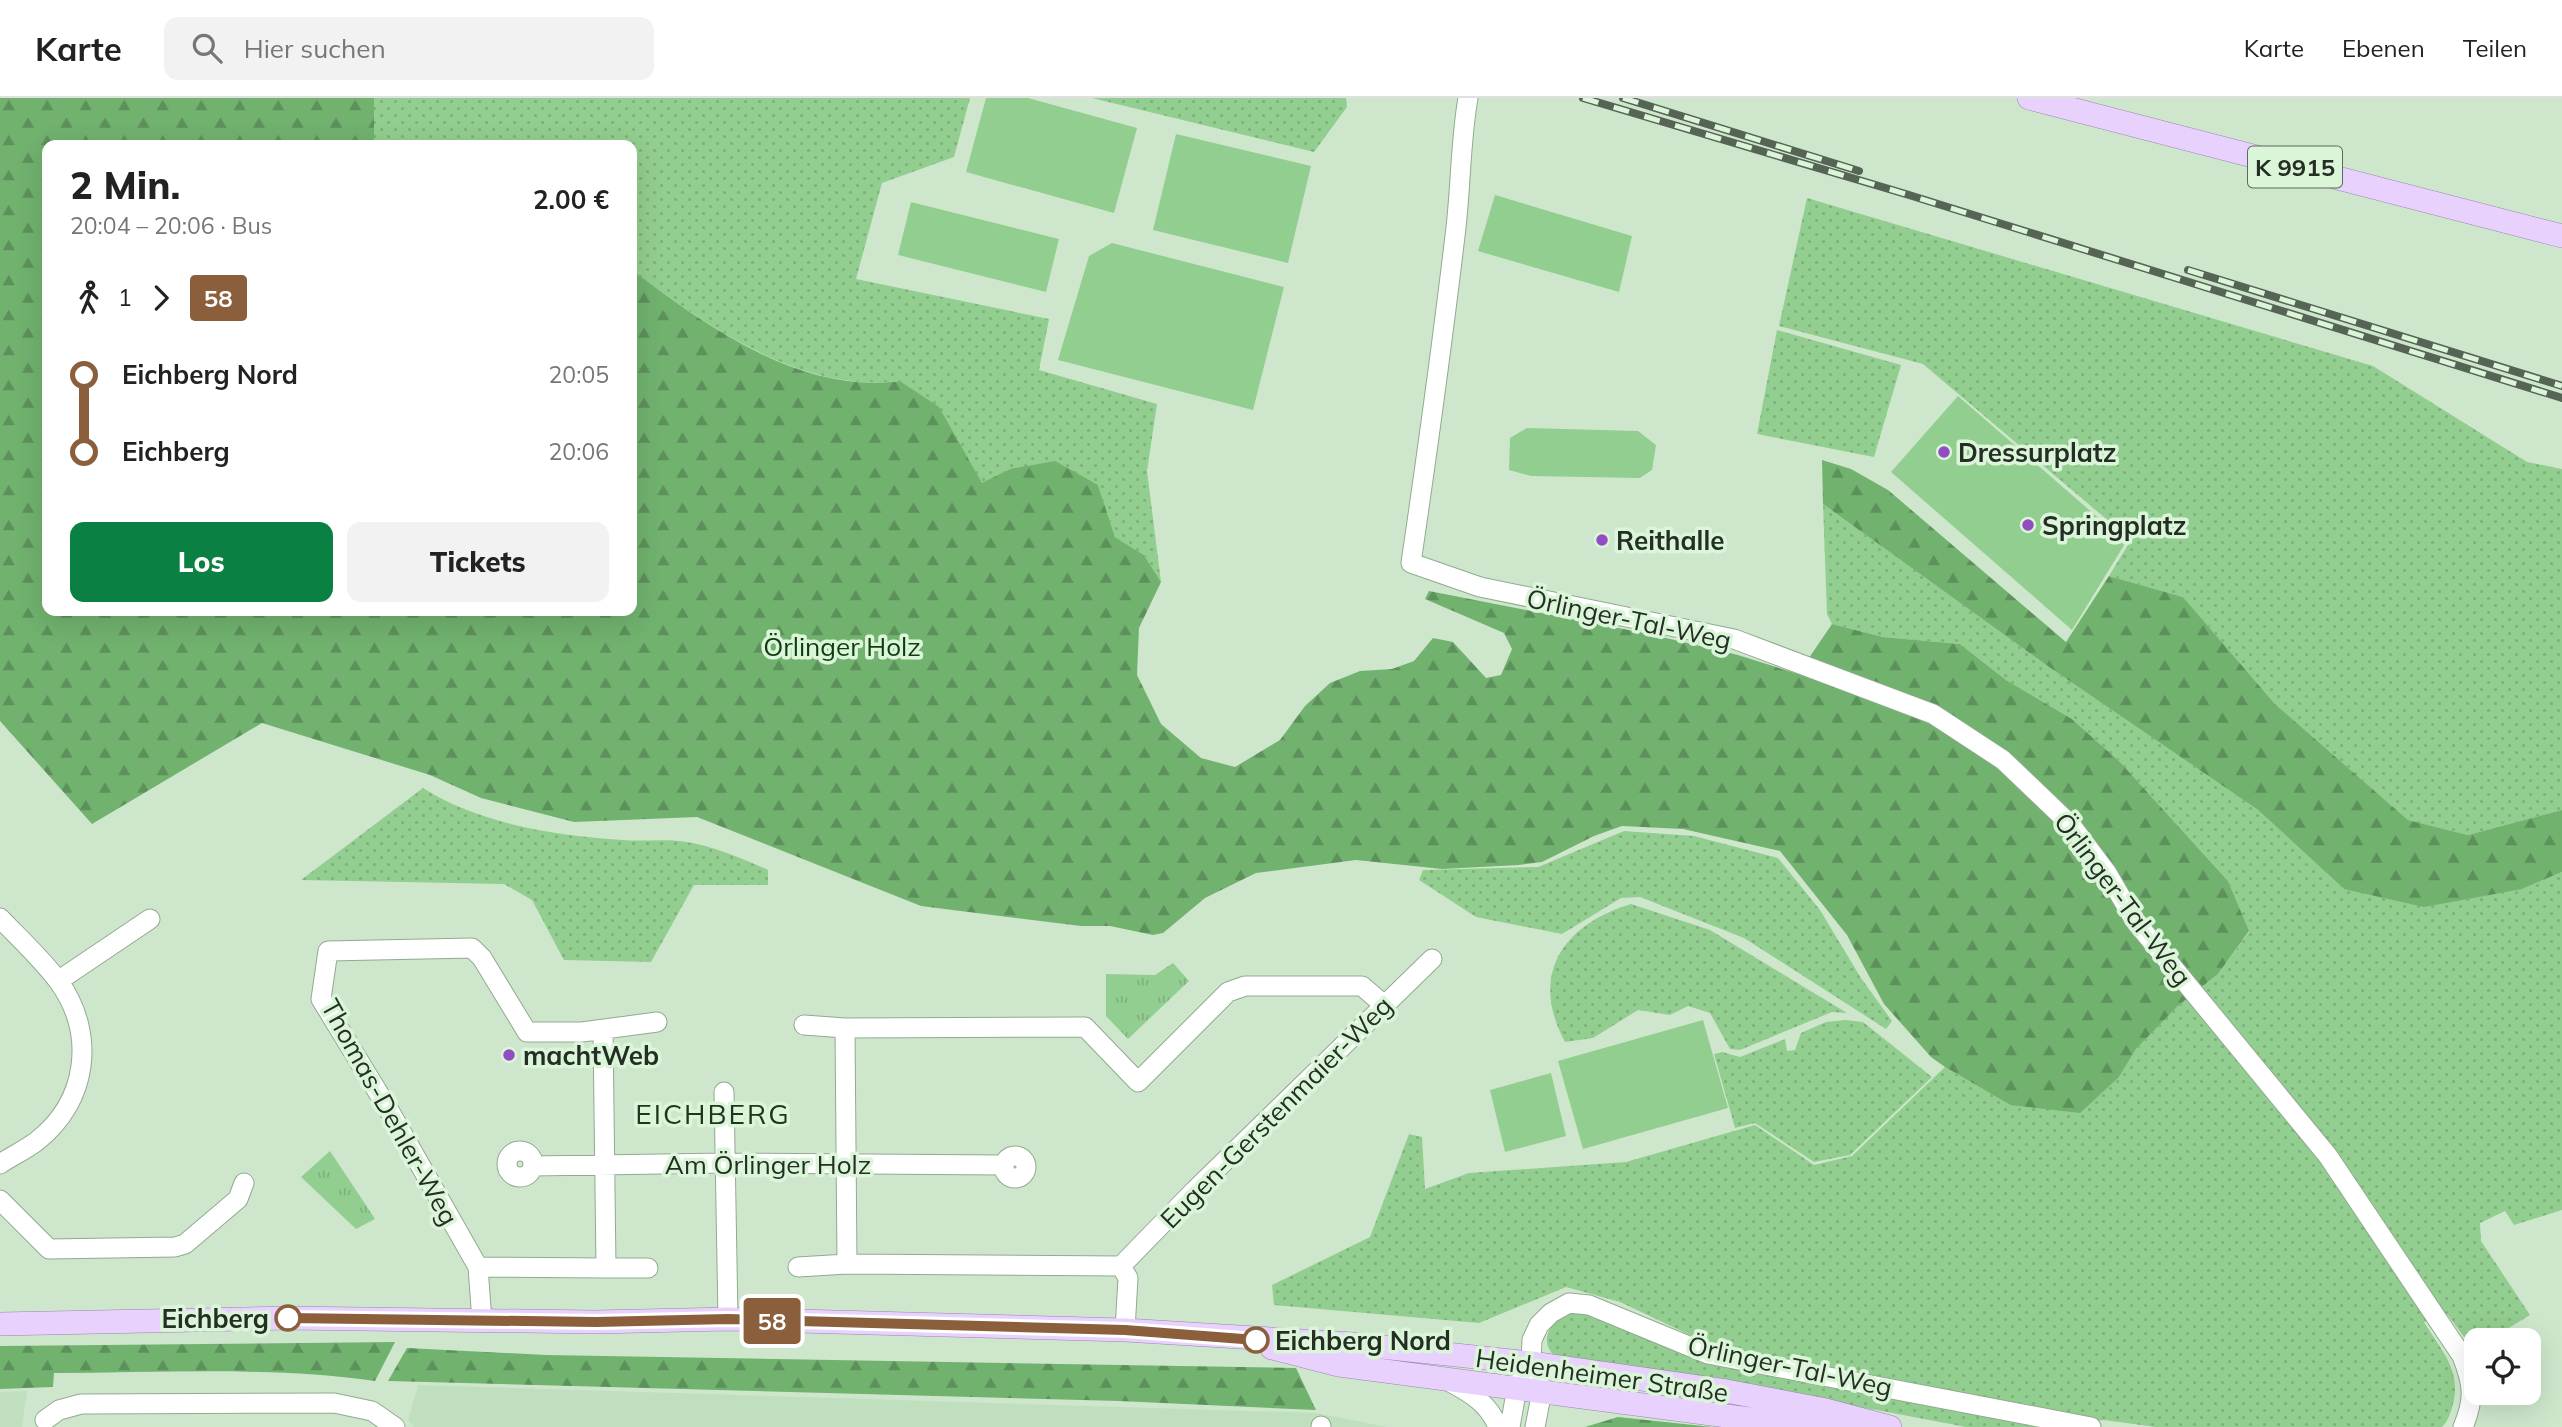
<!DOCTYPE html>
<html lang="de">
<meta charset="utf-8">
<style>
:root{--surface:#fff;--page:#f2f2f2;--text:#222;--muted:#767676;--line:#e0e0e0;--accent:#0b8043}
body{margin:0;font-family:Mulish,sans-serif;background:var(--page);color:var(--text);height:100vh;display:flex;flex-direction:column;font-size:26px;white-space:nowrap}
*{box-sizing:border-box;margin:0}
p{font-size:23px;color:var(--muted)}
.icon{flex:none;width:38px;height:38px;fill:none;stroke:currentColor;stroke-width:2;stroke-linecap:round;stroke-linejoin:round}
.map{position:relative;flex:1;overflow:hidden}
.sheet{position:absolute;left:42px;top:42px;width:595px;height:476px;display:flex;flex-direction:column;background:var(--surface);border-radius:14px;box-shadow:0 7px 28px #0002}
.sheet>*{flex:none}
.badge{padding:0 14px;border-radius:5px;font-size:24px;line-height:46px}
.controls{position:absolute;left:2464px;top:1230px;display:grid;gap:14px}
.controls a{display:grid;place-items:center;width:77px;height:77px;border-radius:14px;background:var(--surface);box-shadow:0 7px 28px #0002;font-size:35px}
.map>.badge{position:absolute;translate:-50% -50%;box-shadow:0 0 0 4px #fff}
.legs{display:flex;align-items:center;gap:10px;height:77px;padding:0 28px;font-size:23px}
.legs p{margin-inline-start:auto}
.summary{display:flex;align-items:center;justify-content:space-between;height:119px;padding:0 28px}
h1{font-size:38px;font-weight:800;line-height:52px}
.cta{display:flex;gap:14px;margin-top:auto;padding:14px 28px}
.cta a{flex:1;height:80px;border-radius:14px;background:var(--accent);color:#fff;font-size:28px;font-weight:800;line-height:80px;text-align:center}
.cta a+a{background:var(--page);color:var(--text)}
ul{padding:0 28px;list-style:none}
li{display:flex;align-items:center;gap:24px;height:77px;font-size:26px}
li i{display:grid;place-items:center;width:10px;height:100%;margin:0 9px;background:currentColor}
li i::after{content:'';width:18px;height:18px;margin:-9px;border:5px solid;border-radius:50%;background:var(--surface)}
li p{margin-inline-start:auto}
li:first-child i{background:linear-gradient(#0000 50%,currentColor 0)}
li:last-child i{background:linear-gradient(currentColor 50%,#0000 0)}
header{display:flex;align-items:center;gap:42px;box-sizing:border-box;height:98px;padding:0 35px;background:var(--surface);border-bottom:2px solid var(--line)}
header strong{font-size:33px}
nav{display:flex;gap:38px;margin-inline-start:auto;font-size:24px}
.search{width:490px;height:63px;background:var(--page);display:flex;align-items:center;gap:18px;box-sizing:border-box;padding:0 24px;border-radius:14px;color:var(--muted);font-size:26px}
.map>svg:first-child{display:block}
.built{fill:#c0dfbe}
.grass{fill:url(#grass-dots)}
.forest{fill:url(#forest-firs)}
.park{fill:url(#park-tufts)}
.pitch{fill:#92ce8f}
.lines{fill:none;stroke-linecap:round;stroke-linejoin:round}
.minor-casing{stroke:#91aa90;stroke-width:21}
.major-casing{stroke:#9a84b0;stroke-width:24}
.minor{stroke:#fff;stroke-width:19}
.major{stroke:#e9d1fd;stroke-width:23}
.rail-casing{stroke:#566455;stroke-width:8}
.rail{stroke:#dbf5d9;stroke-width:5;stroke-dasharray:16;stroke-linecap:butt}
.line-1-casing{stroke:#fff;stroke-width:16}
.line-1{stroke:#8b5e3c;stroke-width:10}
.poi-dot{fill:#914dc1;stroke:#dbf5d9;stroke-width:2.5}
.stop-1-dot{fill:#fff;stroke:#8b5e3c;stroke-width:3.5}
.labels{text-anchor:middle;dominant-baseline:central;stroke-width:7;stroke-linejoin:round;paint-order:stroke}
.shield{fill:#dbf5d9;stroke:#5b6a5a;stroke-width:2}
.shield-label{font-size:24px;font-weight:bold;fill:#242e24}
.poi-label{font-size:26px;font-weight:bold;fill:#242e24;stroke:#dbf5d9;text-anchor:start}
.street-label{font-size:26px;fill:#242e24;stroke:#dbf5d9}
.park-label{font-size:26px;fill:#0e3c0f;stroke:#dbf5d9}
.stop-label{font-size:26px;font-weight:bold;fill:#242e24;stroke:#dbf5d9;text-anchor:end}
.neighbourhood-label{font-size:28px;letter-spacing:2px;fill:#20341f;stroke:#dbf5d9}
</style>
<header>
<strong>Karte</strong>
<div class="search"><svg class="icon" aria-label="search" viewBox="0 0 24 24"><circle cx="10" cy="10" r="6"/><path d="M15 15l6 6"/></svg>Hier suchen</div>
<nav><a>Karte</a><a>Ebenen</a><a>Teilen</a></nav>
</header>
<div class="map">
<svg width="2562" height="1329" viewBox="0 0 2562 1329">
<defs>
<pattern id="grass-dots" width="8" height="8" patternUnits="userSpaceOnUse" patternTransform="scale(1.75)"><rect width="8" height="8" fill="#92ce8f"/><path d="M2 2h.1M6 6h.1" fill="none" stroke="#7eb17b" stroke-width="1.8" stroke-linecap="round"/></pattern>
<pattern id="forest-firs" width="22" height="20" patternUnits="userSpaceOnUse" patternTransform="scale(1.75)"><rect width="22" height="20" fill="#71b26f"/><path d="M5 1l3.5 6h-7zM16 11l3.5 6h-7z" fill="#5d915b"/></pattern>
<pattern id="park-tufts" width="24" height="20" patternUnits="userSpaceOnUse" patternTransform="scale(1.75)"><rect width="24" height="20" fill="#92ce8f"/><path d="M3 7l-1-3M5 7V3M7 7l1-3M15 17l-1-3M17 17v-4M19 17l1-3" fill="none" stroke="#7eb17b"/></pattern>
</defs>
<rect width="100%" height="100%" fill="#cee7cc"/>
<!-- built -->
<path class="built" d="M418 1287 1316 1315 1387 1329H414L408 1322Z
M27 1293 22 1329H0V1294Z"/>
<!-- grass -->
<path class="grass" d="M374 0H970L954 59 882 85 856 181 1049 221 1039 272 1157 306 1147 373 1161 484 1144 457 1115 439 1098 387 1010 371 982 386 939 310 900 283C800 295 709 229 633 173L632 47 439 45 435 47H374Z
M1092 0H1346L1347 9 1314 54Z
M1807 100 2373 268 2527 364 2562 371V712L2468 737 2408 722 2275 606 2183 499 2109 478 2131 442 1923 266 1779 228Z
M1777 232 1901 267 1874 359 1757 336Z
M1823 406 2049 569 2258 712 2344 791H2522L2562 774V1112L2514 1127 2505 1113 2480 1125 2481 1143 2530 1217 2489 1242H2476L2474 1252 2447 1216 2424 1224C2442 1254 2463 1273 2452 1310 2449 1318 2448 1323 2442 1329H2156L2104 1322 2089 1324 1709 1246 1620 1204 1566 1189 1479 1225 1274 1207 1272 1187 1370 1139 1409 1036 1422 1039 1425 1091 1469 1075 1626 1064 1755 1027 1814 1067 1852 1058 1945 969 2010 1007 2119 979 2136 951 2178 908 2218 876 2249 834 2228 783 2120 664 2072 621 2006 582 1960 546 1883 539 1832 526 1827 516Z
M423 690C480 726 556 738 623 742 644 744 667 740 687 744 716 749 741 760 768 772V787H694L651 864 564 862 532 802 504 786 301 782Z
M1624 733 1694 738 1778 760 1820 812 1861 880 1892 923 1886 931 1744 840 1640 799 1621 800 1562 836 1476 819 1419 782 1423 772 1538 769Z
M1631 806 1710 832 1847 915 1832 914 1740 952 1730 951 1710 915 1688 908 1670 917 1638 912 1593 940 1565 944C1529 877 1562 827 1631 806Z
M1845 922 1863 924 1932 979 1850 1057 1814 1064 1755 1025 1735 1030 1714 956 1722 954 1740 959 1785 941 1787 953 1795 952 1801 935 1826 924Z
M1576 1212 1699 1258 2058 1329H1966L1877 1312 1566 1265C1533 1251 1547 1220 1576 1212Z"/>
<!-- forest -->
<path class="forest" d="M0 0H374V47H47V513H632V172C708 229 800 296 900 283L939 309 982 385 1010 371 1055 363 1098 387 1115 439 1144 457 1161 484 1139 530 1137 577 1161 626 1201 660 1235 669 1280 642 1305 608 1330 585 1360 573 1392 571 1414 563 1433 540 1453 544 1486 580 1501 577 1512 551 1504 535 1425 501 1429 493 1649 536 1738 557 1798 576 1832 526 1883 539 1960 546 2006 582 2072 621 2120 664 2228 783 2249 833 2218 876 2178 908 2136 951 2119 979 2080 1015 2010 1007 1945 969 1931 959 1884 906 1847 837 1780 753 1683 731 1622 728 1594 738 1542 764 1519 767 1442 771 1356 762 1256 775 1205 800 1163 835 1153 837 1110 828H1081L921 808 697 719 574 724 481 700 430 677 262 625 92 726 0 623Z
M1822 362 1851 371 1888 392 2066 544 2109 478 2183 499 2275 606 2408 722 2468 737 2562 712V774L2522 791 2424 809 2344 791 2258 712 2049 569 1823 406Z
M395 1244 375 1283C269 1268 161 1275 54 1275L53 1289 0 1291V1248Z
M407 1250 546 1257 1296 1270 1316 1312 1119 1303 388 1283Z
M1618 1319 1712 1329H1585Z"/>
<!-- park -->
<path class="park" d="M1173 865 1189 883 1128 941 1106 918V876L1155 877Z
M330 1053 375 1121 356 1131 301 1079Z"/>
<!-- pitch -->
<path class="pitch" d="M986 0H1028L1137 30 1114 115 966 74Z
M1176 36 1311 68 1288 165 1153 132Z
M1495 97 1632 138 1619 194 1478 153Z
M911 104 1059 141 1046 194 898 157Z
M1112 145 1284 189 1253 312 1058 262 1089 158Z
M1958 298 2126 444 2072 532 1891 374Z
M1527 330 1638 333 1656 347 1652 372 1640 380 1531 378 1509 372 1510 340Z
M1703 922 1728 1010 1583 1051 1558 963Z
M1551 975 1566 1038 1505 1054 1490 992Z"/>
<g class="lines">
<defs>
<path id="minor" d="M1468 0C1460 45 1461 92 1455 138 1442 247 1427 356 1411 465L1480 489 1734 541 1933 616 2003 662 2071 727 2107 775 2135 823 2328 1058 2462 1258C2473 1286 2475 1301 2463 1329
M0 820C20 841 42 861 59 884 96 936 88 1003 37 1043 25 1052 12 1058 0 1066
M58 883 150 821
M804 927 845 930 1085 929 1138 984 1228 894 1245 888H1362L1384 907
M845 930 847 1166
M724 994 728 1221
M507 1066a13 13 0 1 1 26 0a13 13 0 1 1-26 0Z
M1004 1069a11 11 0 1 1 22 0a11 11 0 1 1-22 0Z
M533 1068 726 1065 1003 1067
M0 1102 49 1151 175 1149 185 1146 238 1101 244 1085
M1121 1168 1128 1180 1125 1232
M478 1169 606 1170 603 932
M798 1169 847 1166 1121 1168 1194 1093 1432 861
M606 1170H648
M482 1223 478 1169 390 1014 321 901 328 853 472 850 482 860 527 934H582L657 924
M1531 1265 1542 1293 1535 1329
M1450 1284C1471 1295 1489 1306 1498 1329
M45 1322 59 1312 81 1306 334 1305 372 1313 395 1329
M1321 1329V1328
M1510 1329 1517 1289 1531 1265 1532 1242 1539 1227 1551 1215 1569 1205 1589 1207 1708 1256 2091 1329"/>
<path id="major" d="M2029 0 2562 138
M0 1226 288 1220 596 1224 728 1221 1125 1232 1353 1246 1531 1265 1726 1293 1826 1312 1890 1329
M1272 1250 1339 1267 1772 1324 1844 1326"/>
</defs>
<!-- minor casing -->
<use href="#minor" class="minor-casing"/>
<!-- major casing -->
<use href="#major" class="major-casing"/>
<!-- minor -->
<use href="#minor" class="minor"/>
<!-- major -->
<use href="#major" class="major"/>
<defs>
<path id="rail" d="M1583 0 1909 97 2562 300
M1623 0 1859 73
M2188 172 2562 288"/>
</defs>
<!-- rail casing -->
<use href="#rail" class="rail-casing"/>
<!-- rail -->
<use href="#rail" class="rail"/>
</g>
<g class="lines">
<defs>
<path id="line-1" d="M288 1220 596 1224 728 1221 1125 1232 1256 1242"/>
</defs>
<!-- line-1 casing -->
<use href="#line-1" class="line-1-casing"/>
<!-- line-1 -->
<use href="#line-1" class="line-1"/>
</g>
<!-- markers -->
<g class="poi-dot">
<circle cx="1944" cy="354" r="7"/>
<circle cx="2028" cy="427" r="7"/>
<circle cx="1602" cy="442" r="7"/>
<circle cx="509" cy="957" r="7"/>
</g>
<g class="stop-1-dot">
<circle cx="288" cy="1220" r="12"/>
<circle cx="1256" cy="1242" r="12"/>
</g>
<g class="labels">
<!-- shield labels -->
<rect class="shield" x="2248" y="48.5" width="94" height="41" rx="5"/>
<g class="shield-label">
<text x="2295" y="69">K 9915</text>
</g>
<!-- poi labels -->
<g class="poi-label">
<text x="1958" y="354">Dressurplatz</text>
<text x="2042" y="427">Springplatz</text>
<text x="1616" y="442">Reithalle</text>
<text x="523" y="957">machtWeb</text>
</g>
<!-- street labels -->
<g class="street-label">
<text transform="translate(1629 521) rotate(12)">Örlinger-Tal-Weg</text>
<text transform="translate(2123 801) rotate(53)">Örlinger-Tal-Weg</text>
<text transform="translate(390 1014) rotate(61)">Thomas-Dehler-Weg</text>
<text transform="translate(1276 1014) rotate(-45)">Eugen-Gerstenmaier-Weg</text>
<text x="768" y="1066">Am Örlinger Holz</text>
<text transform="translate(1790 1268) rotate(12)">Örlinger-Tal-Weg</text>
<text transform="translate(1602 1277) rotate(8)">Heidenheimer Straße</text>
</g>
<!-- park labels -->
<g class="park-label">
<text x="842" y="548">Örlinger Holz</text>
</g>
<!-- stop labels -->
<g class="stop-label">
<text x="269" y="1220">Eichberg</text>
<text x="1275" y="1242" text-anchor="start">Eichberg Nord</text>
</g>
<!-- neighbourhood labels -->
<g class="neighbourhood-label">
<text x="713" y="1015">EICHBERG</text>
</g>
</g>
</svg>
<div class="controls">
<a><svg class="icon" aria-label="locate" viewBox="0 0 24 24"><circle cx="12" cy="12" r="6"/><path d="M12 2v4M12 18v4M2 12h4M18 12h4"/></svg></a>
</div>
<b class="badge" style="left:772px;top:1223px;background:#8b5e3c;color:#fff">58</b>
<section class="sheet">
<div class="summary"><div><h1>2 Min.</h1><p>20:04 – 20:06 · Bus</p></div><b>2.00 €</b></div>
<div class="legs"><svg class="icon" aria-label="walk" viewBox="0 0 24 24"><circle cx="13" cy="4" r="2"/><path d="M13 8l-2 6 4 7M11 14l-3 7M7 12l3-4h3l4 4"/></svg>1<svg class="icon" aria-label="forward" viewBox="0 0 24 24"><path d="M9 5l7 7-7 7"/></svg><b class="badge" style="background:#8b5e3c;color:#fff">58</b></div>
<ul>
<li><i style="color:#8b5e3c"></i><b>Eichberg Nord</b><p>20:05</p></li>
<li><i style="color:#8b5e3c"></i><b>Eichberg</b><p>20:06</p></li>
</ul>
<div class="cta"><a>Los</a><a>Tickets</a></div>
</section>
</div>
